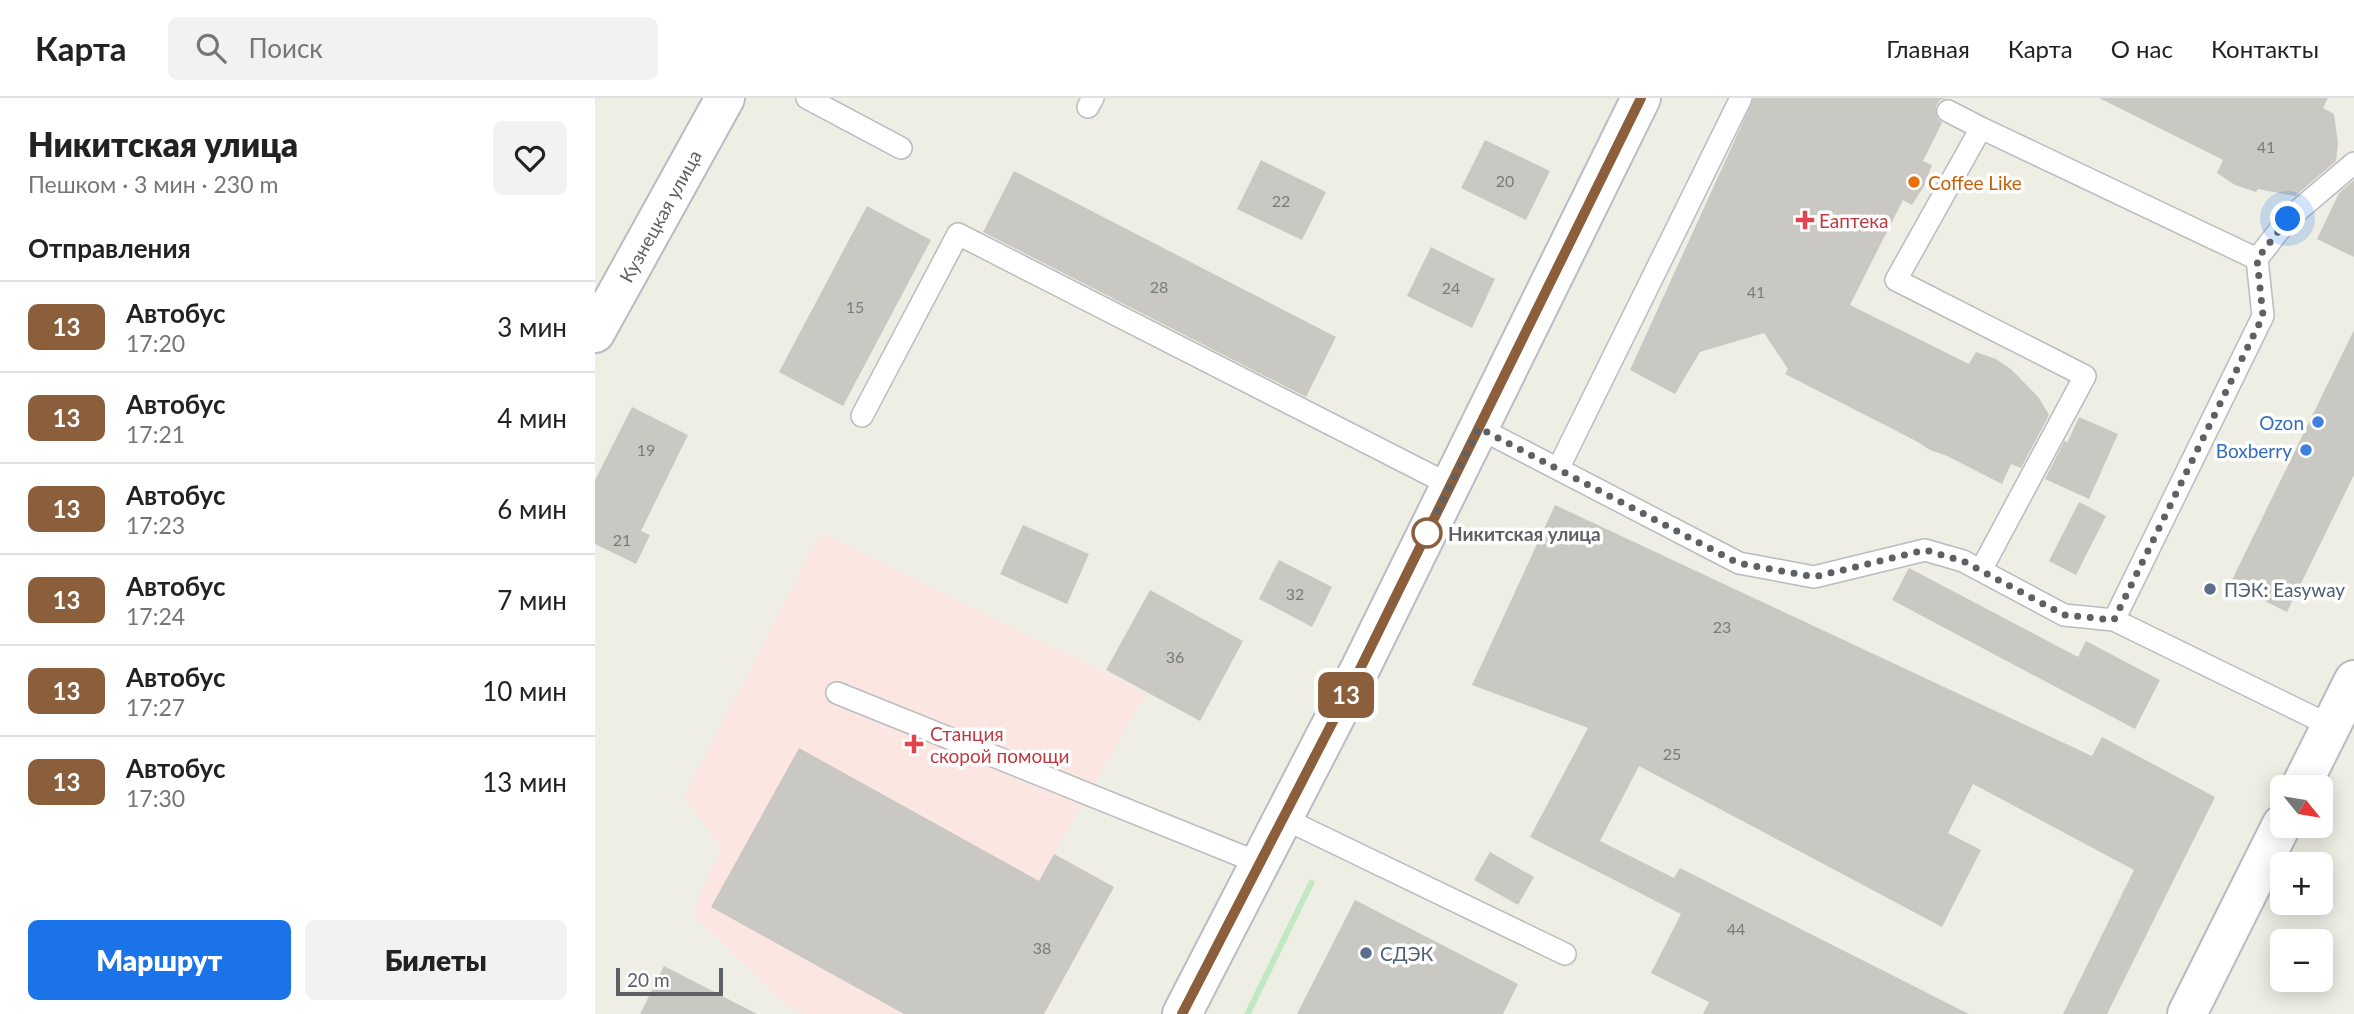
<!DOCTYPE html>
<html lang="ru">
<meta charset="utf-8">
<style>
:root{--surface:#fff;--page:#f2f2f2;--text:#222;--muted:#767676;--line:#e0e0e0;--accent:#1a73e8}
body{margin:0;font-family:Lato,sans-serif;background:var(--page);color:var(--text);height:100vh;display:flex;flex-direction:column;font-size:26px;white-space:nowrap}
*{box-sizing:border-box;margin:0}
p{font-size:23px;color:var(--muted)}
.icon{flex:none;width:38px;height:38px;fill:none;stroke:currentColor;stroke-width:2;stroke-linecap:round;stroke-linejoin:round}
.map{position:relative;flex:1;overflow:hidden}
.drawer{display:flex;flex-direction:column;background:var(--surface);width:595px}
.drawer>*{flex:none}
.badge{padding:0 14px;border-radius:10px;font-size:24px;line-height:46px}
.needle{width:46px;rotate:120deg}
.controls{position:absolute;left:1675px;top:677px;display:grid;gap:14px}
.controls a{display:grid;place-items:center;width:63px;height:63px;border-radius:10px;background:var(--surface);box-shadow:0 4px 18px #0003;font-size:35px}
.scale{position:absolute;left:21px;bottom:18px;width:107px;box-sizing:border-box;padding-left:7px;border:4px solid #5d6166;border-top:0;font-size:19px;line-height:24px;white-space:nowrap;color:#5d6166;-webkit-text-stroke:5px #fff;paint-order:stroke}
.you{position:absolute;width:35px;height:35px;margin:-18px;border:5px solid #fff;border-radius:50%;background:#1a73e8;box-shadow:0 0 0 10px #1a73e833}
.map>.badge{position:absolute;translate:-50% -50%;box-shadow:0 0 0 4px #fff}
h2{padding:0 28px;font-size:26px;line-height:63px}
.round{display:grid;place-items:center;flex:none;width:74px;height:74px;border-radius:10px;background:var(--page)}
.overview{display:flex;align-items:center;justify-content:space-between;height:119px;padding:0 28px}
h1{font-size:33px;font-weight:800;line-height:52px}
.button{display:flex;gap:14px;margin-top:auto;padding:14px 28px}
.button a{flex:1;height:80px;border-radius:10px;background:var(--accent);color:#fff;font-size:28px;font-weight:800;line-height:80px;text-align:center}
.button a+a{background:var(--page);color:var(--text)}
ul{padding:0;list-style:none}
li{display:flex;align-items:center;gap:21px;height:91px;padding:0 28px;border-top:2px solid var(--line)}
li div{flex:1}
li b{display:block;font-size:26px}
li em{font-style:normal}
li .badge{min-width:77px;font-weight:700;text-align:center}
header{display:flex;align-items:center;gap:42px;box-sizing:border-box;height:98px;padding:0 35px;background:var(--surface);border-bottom:2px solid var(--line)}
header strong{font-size:33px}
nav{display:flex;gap:38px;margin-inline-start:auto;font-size:24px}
.search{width:490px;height:63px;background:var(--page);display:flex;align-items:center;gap:18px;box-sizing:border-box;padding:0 24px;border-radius:10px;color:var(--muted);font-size:26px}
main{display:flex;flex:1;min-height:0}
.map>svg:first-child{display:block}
.medical{fill:#fce6e2}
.green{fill:#c2e7c3}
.building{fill:#cac8c3}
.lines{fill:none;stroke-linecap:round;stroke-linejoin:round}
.lane-casing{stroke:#b8bbbf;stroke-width:24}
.street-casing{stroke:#b8bbbf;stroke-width:42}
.secondary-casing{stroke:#b9bcc1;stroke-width:42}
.lane{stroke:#fff;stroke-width:21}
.street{stroke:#fff;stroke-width:38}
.secondary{stroke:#fff;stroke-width:38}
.line-casing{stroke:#fff;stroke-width:16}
.line{stroke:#8b5e3c;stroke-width:10}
.walk{stroke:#5d6166;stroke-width:7;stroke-dasharray:0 12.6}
.food-dot{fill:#e8710a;stroke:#fff;stroke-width:2.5}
.health-dot{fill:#e0444e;stroke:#fff;stroke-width:2.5}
.shop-dot{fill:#3f7fe0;stroke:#fff;stroke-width:2.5}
.stop-dot{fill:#fff;stroke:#8b5e3c;stroke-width:3.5}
.service-dot{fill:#5c6f8a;stroke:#fff;stroke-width:2.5}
.labels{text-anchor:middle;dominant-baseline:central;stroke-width:7;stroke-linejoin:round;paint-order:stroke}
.number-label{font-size:16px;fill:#787b7d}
.food-label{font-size:19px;fill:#c56008;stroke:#fff;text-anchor:start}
.street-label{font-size:19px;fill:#5d6166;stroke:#fff}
.health-label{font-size:19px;fill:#be3a42;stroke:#fff;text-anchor:start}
.shop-label{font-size:19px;fill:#366cbe;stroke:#fff;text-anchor:end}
.stop-label{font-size:19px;font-weight:bold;fill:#5d6166;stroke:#fff;text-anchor:start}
.service-label{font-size:19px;fill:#4e5e75;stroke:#fff;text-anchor:start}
</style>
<header>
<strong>Карта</strong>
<div class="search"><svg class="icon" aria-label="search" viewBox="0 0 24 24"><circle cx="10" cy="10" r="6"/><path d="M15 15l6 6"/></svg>Поиск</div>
<nav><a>Главная</a><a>Карта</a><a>О нас</a><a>Контакты</a></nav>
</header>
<main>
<section class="drawer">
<div class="overview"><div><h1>Никитская улица</h1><p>Пешком · 3 мин · 230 m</p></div><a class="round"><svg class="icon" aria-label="heart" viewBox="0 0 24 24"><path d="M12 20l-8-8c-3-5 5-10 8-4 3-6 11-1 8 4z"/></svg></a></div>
<h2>Отправления</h2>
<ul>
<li><span class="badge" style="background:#8b5e3c;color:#fff">13</span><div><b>Автобус</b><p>17:20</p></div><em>3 мин</em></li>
<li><span class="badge" style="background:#8b5e3c;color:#fff">13</span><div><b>Автобус</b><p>17:21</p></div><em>4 мин</em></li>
<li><span class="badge" style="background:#8b5e3c;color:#fff">13</span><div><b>Автобус</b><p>17:23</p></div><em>6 мин</em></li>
<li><span class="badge" style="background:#8b5e3c;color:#fff">13</span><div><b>Автобус</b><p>17:24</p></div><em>7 мин</em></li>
<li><span class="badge" style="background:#8b5e3c;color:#fff">13</span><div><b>Автобус</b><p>17:27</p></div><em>10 мин</em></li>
<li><span class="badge" style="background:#8b5e3c;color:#fff">13</span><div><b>Автобус</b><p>17:30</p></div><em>13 мин</em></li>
</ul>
<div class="button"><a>Маршрут</a><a>Билеты</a></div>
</section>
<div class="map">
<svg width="1759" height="916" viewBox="0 0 1759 916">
<rect width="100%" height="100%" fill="#efeee5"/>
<!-- medical -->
<path class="medical" d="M226 435 551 595 459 755 519 789 449 916H209L191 907 97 816 126 750 89 698Z"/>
<!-- green -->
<path class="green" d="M715 781 720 784 656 916H649Z"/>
<!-- building -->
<path class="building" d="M1159 0H1352L1345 2 1341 8 1342 19 1347 25 1328 63 1337 67 1329 88 1317 107 1308 102 1255 207 1374 266 1381 254 1401 261 1417 272 1444 300 1454 317 1426 370 1416 366 1407 386 1350 357 1335 352 1321 343 1190 276 1193 271 1169 235 1105 254 1080 296 1035 272Z
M1504 0H1733L1728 10 1739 16 1743 46 1741 63 1700 98 1663 91 1661 94 1640 87 1622 75 1628 62Z
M890 42 955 73 931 122 866 90Z
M666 62 731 94 707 142 642 111Z
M419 73 741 239 711 299 388 134Z
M1759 82V159L1722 141 1744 95Z
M272 108 336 142 248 308 184 274Z
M836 149 900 181 877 230 812 198Z
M1759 232V377L1692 514 1635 486Z
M37 309 93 337 46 433 55 437 41 466 0 446V382Z
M1484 319 1523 336 1494 401 1450 381 1470 342 1472 345Z
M1484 404 1511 418 1481 477 1454 463Z
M960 407 1497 658 1507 639 1620 699 1512 916H1468L1539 772 1378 686 1353 735 1386 752 1347 829 1044 668 1005 743 1079 780 1085 770 1374 916H1108L1114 904 1056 875 1086 816 935 739 993 630 877 587Z
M428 427 494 456 472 506 405 476Z
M684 462 737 489 717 529 664 501Z
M1314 470 1483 559 1491 543 1565 582 1540 631 1297 502Z
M555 492 648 543 605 623 511 572Z
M204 650 444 783 459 756 519 789 449 916H309L116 809Z
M895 754 939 779 923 807 879 782Z
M760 802 923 886 908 916H702Z
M69 868 162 916H45Z"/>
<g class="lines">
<defs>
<path id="lane" d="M212 0 306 50
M493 9 498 0
M1353 13 1386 30
M267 318 363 136 855 387
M884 330 1144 465 1219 479 1330 452 1368 463 1469 517 1519 522
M963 371 1146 0
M1386 472 1490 278 1301 182 1386 30 1662 161
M242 595 664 765
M1736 628 1519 522 1668 218 1662 161 1693 121 1759 65
M688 720 970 856"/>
<path id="street" d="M0 235 130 0
M1705 690 1759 582
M1592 916 1687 726"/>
<path id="secondary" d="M587 916 766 569 1046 0"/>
</defs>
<!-- lane casing -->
<use href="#lane" class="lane-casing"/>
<!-- street casing -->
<use href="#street" class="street-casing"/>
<!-- secondary casing -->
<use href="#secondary" class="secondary-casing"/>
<!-- lane -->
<use href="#lane" class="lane"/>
<!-- street -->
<use href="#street" class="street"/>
<!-- secondary -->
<use href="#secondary" class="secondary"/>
</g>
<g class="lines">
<defs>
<path id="line" d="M587 916 766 569 1046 0"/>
</defs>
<!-- line casing -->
<use href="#line" class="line-casing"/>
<!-- line -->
<use href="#line" class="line"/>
<!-- walk -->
<path class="walk" d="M832 435 884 330 1143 465 1219 479 1330 452 1368 463 1469 517 1519 522 1668 218 1662 161 1693 121"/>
</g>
<!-- markers -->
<circle class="food-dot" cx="1319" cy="84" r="7"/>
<g class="health-dot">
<path d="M1206.5 111.5h7v7h7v7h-7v7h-7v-7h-7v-7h7z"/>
<path d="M315.5 635.5h7v7h7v7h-7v7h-7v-7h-7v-7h7z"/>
</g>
<g class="shop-dot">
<circle cx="1723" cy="324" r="7"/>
<circle cx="1711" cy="352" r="7"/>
</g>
<circle class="stop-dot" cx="832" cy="435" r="14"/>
<g class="service-dot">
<circle cx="1615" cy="491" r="7"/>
<circle cx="771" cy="855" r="7"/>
</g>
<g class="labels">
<!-- number labels -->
<g class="number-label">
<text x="1671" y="48">41</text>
<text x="910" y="82">20</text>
<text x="686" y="102">22</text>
<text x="564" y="188">28</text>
<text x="856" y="189">24</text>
<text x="1161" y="193">41</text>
<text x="260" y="208">15</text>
<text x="51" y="351">19</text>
<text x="27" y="441">21</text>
<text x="700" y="495">32</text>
<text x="1127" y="528">23</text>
<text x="580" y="558">36</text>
<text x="1077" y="655">25</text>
<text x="1141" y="830">44</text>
<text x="447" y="849">38</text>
</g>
<!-- food labels -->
<g class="food-label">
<text x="1333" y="84">Coffee Like</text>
</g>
<!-- street labels -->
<g class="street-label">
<text transform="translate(65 118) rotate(-61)">Кузнецкая улица</text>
</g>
<!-- health labels -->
<g class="health-label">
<text x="1224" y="122">Еаптека</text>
<text x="335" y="635">Станция<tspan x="335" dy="22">скорой помощи</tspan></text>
</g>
<!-- shop labels -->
<g class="shop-label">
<text x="1709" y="324">Ozon</text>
<text x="1697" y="352">Boxberry</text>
</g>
<!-- stop labels -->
<g class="stop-label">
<text x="853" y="435">Никитская улица</text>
</g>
<!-- service labels -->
<g class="service-label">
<text x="1629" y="491">ПЭК: Easyway</text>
<text x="785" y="855">СДЭК</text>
</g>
</g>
</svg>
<div class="controls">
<a><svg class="needle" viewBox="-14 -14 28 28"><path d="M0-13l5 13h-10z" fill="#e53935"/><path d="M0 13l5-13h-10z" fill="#767676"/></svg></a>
<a>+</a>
<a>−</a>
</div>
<div class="scale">20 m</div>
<div class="you" style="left:1693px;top:121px"></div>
<b class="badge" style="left:751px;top:597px;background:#8b5e3c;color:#fff">13</b>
</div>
</main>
